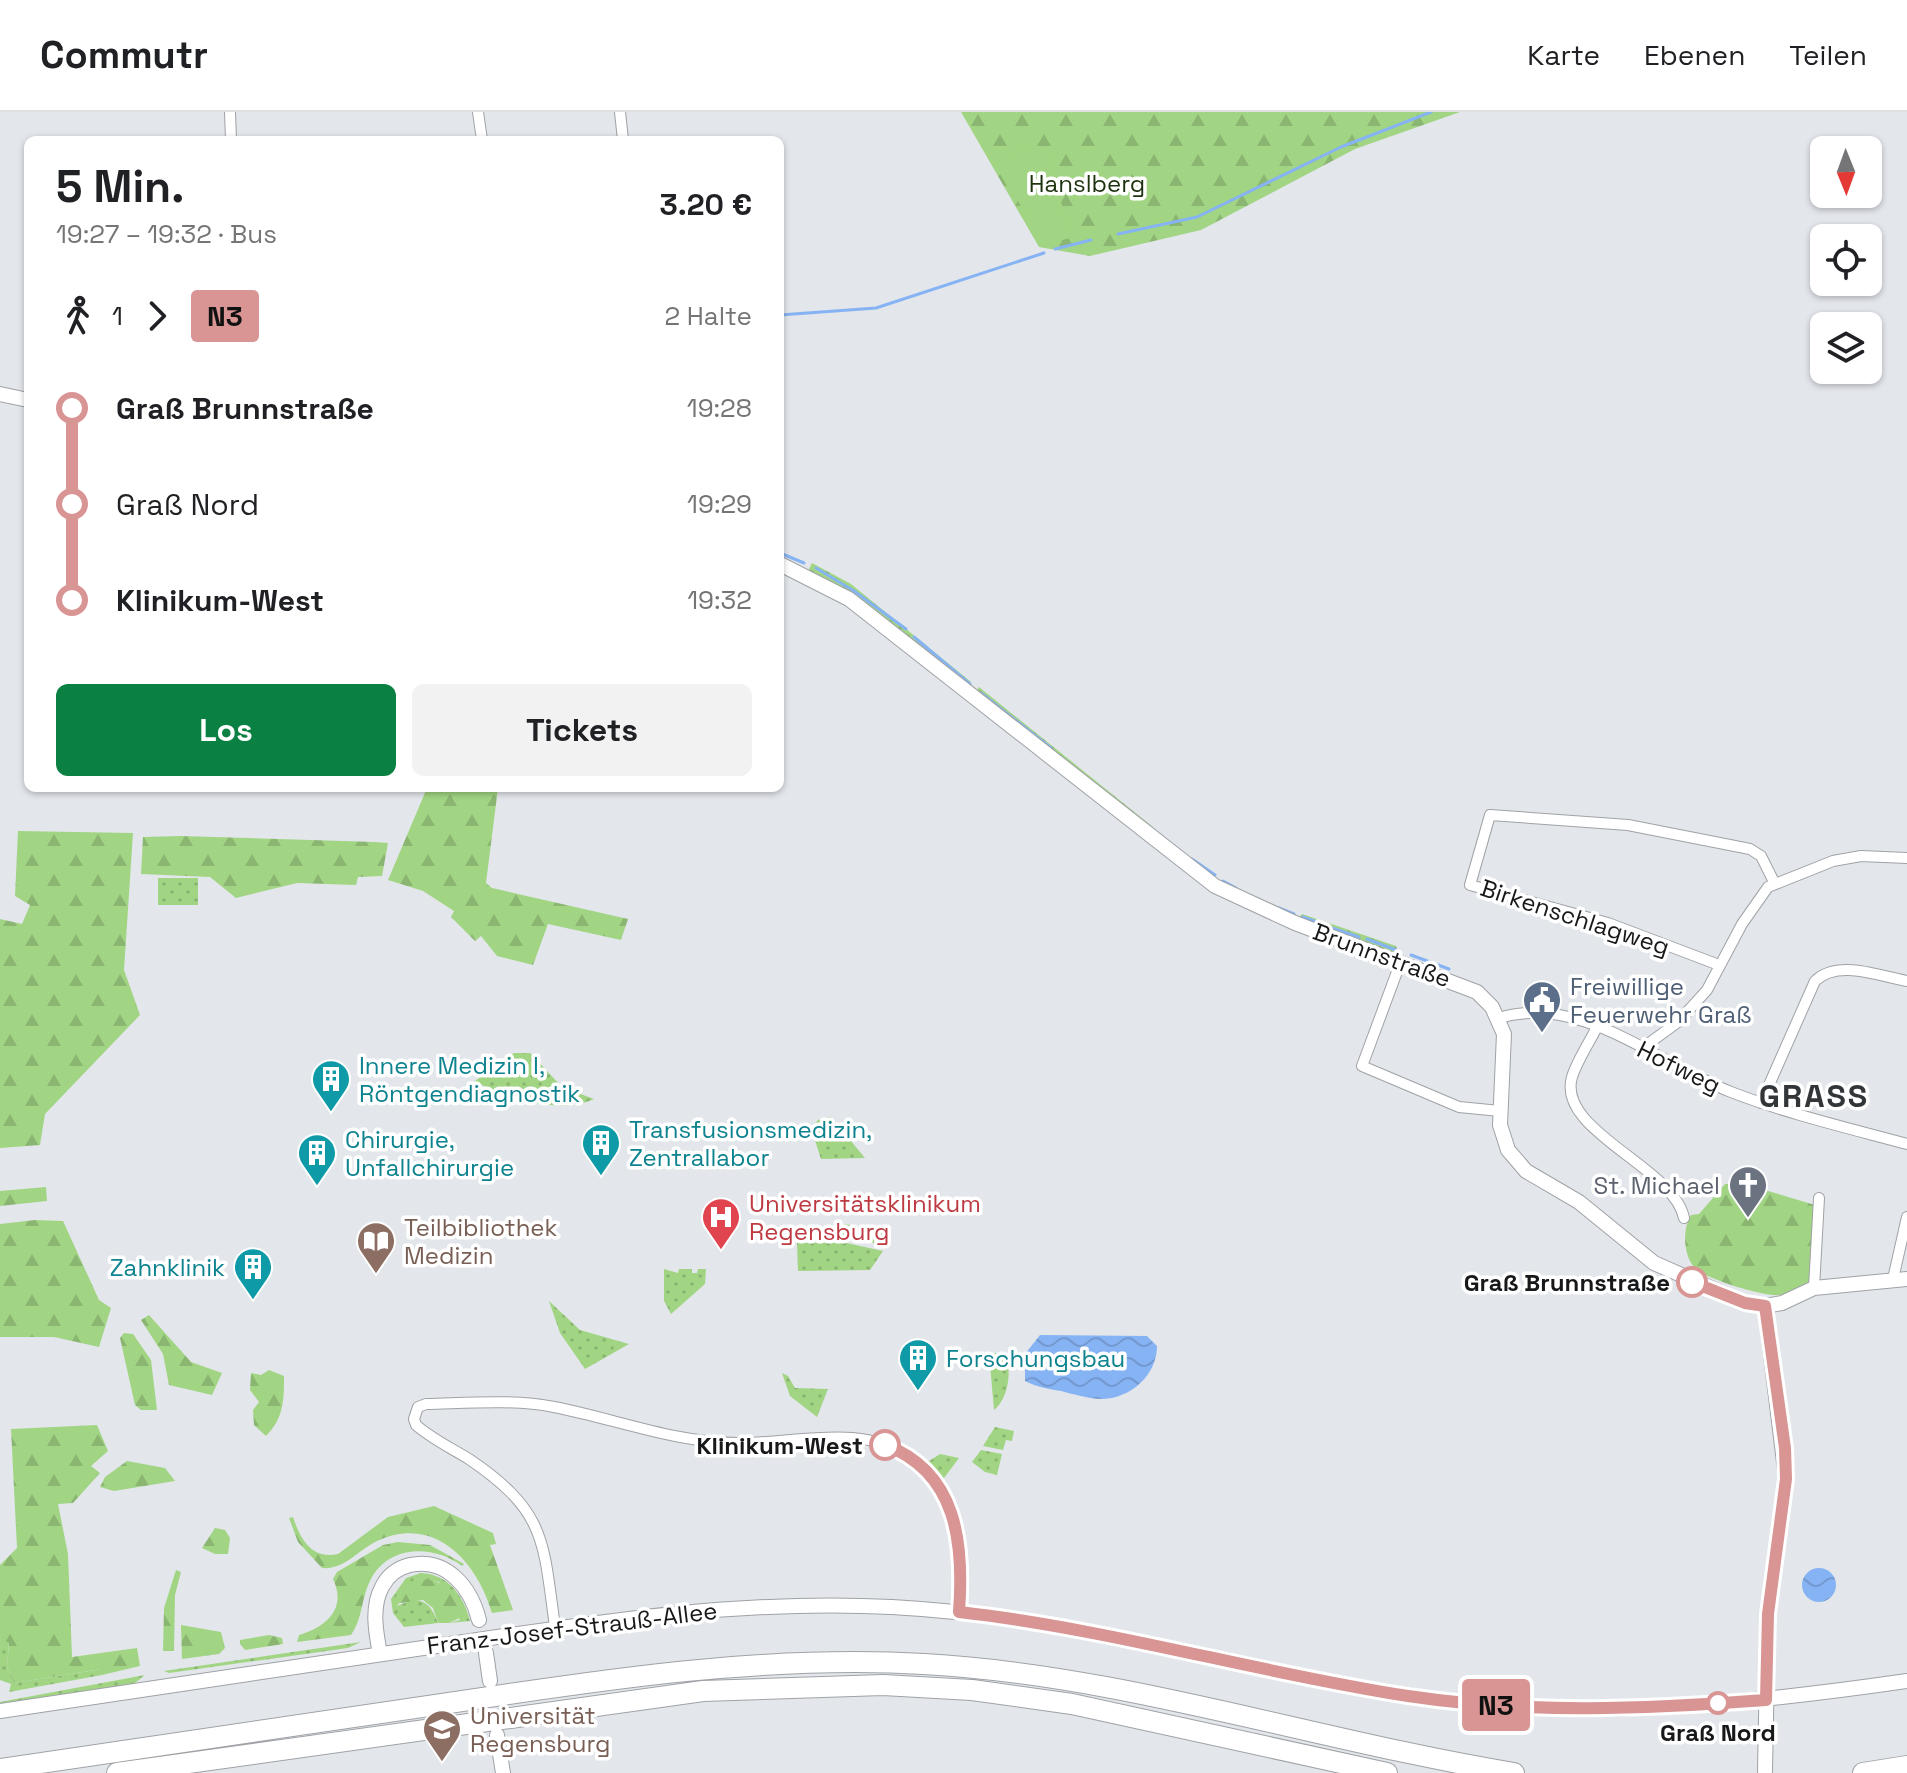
<!DOCTYPE html>
<html lang="de">
<meta charset="utf-8">
<style>
:root{--surface:#fff;--page:#f2f2f2;--text:#202124;--muted:#757577;--line:#e0e0e0;--accent:#0b8043}
body{margin:0;font-family:"Space Grotesk",sans-serif;background:var(--page);color:var(--text);height:100vh;display:flex;flex-direction:column;font-size:30px;white-space:nowrap}
*{box-sizing:border-box;margin:0}
p{font-size:26px;color:var(--muted)}
.icon{flex:none;width:44px;height:44px;fill:none;stroke:currentColor;stroke-width:2;stroke-linecap:round;stroke-linejoin:round}
.map{position:relative;flex:1;overflow:hidden}
.details{position:absolute;left:24px;top:24px;width:760px;height:656px;display:flex;flex-direction:column;background:var(--surface);border-radius:12px;box-shadow:0 2px 6px #0004}
.details>*{flex:none}
.badge{padding:0 16px;border-radius:6px;font-size:28px;line-height:52px}
.needle{width:52px;rotate:179deg}
.controls{position:absolute;left:1810px;top:24px;display:grid;gap:16px}
.controls a{display:grid;place-items:center;width:72px;height:72px;border-radius:12px;background:var(--surface);box-shadow:0 2px 6px #0004;font-size:40px}
.map>.badge{position:absolute;translate:-50% -50%;box-shadow:0 0 0 4px #fff}
.legs{display:flex;align-items:center;gap:12px;height:88px;padding:0 32px;font-size:26px}
.legs p{margin-inline-start:auto}
.overview{display:flex;align-items:center;justify-content:space-between;height:136px;padding:0 32px}
h1{font-size:44px;font-weight:800;line-height:60px}
.primary-button{display:flex;gap:16px;margin-top:auto;padding:16px 32px}
.primary-button a{flex:1;height:92px;border-radius:12px;background:var(--accent);color:#fff;font-size:32px;font-weight:800;line-height:92px;text-align:center}
.primary-button a+a{background:var(--page);color:var(--text)}
ul{padding:0 32px;list-style:none}
li{display:flex;align-items:center;gap:28px;height:96px;font-size:30px}
li i{display:grid;place-items:center;width:12px;height:100%;margin:0 10px;background:currentColor}
li i::after{content:'';width:20px;height:20px;margin:-10px;border:6px solid;border-radius:50%;background:var(--surface)}
li p{margin-inline-start:auto}
li:first-child i{background:linear-gradient(#0000 50%,currentColor 0)}
li:last-child i{background:linear-gradient(currentColor 50%,#0000 0)}
header{display:flex;align-items:center;gap:48px;box-sizing:border-box;height:112px;padding:0 40px;background:var(--surface);border-bottom:2px solid var(--line)}
header strong{font-size:38px}
nav{display:flex;gap:44px;margin-inline-start:auto;font-size:28px}
.map>svg:first-child{display:block}
.green{fill:url(#green-dots)}
.forest{fill:url(#forest-firs)}
.pitch{fill:#a1d583}
.water{fill:url(#water-waves)}
.lines{fill:none;stroke-linecap:round;stroke-linejoin:round}
.stream{stroke:#86b3f3;stroke-width:3}
.street-casing{stroke:#9fa2a6;stroke-width:12}
.secondary-casing{stroke:#9fa2a6;stroke-width:16}
.highway-casing{stroke:#9fa2a6;stroke-width:22}
.street{stroke:#fff;stroke-width:10}
.secondary{stroke:#fff;stroke-width:14}
.highway{stroke:#fff;stroke-width:20}
.line-1-casing{stroke:#fff;stroke-width:18}
.line-1{stroke:#d99594;stroke-width:12}
.stop-1-dot{fill:#fff;stroke:#d99594;stroke-width:4}
.labels{text-anchor:middle;dominant-baseline:central;stroke-width:7;stroke-linejoin:round;paint-order:stroke}
.park-label{font-size:24px;fill:#1d320f;stroke:#fff}
.street-label{font-size:24px;fill:#17181a;stroke:#fff}
.service-label{font-size:24px;fill:#4e5e75;stroke:#fff;text-anchor:start}
.culture-label{font-size:24px;fill:#0d838f;stroke:#fff;text-anchor:start}
.worship-label{font-size:24px;fill:#5b616d;stroke:#fff;text-anchor:end}
.health-label{font-size:24px;fill:#be3a42;stroke:#fff;text-anchor:start}
.education-label{font-size:24px;fill:#785e54;stroke:#fff;text-anchor:start}
.stop-label{font-size:24px;font-weight:bold;fill:#17181a;stroke:#fff;text-anchor:end}
.district-label{font-size:32px;font-weight:bold;letter-spacing:2px;fill:#333639;stroke:#fff}
</style>
<header>
<strong>Commutr</strong>
<nav><a>Karte</a><a>Ebenen</a><a>Teilen</a></nav>
</header>
<div class="map">
<svg width="1907" height="1661" viewBox="0 0 1907 1661">
<defs>
<pattern id="green-dots" width="8" height="8" patternUnits="userSpaceOnUse" patternTransform="scale(2)"><rect width="8" height="8" fill="#a1d583"/><path d="M2 2h.1M6 6h.1" fill="none" stroke="#8ab671" stroke-width="1.8" stroke-linecap="round"/></pattern>
<pattern id="forest-firs" width="22" height="20" patternUnits="userSpaceOnUse" patternTransform="scale(2)"><rect width="22" height="20" fill="#a1d583"/><path d="M5 1l3.5 6h-7zM16 11l3.5 6h-7z" fill="#8ab671"/></pattern>
<pattern id="water-waves" width="16" height="10" patternUnits="userSpaceOnUse" patternTransform="scale(2)"><rect width="16" height="10" fill="#86b3f3"/><path d="M0 5q4-4 8 0t8 0" fill="none" stroke="#7399d0"/></pattern>
</defs>
<rect width="100%" height="100%" fill="#e3e6eb"/>
<!-- green -->
<path class="green" d="M812 451 851 472 971 570 967 574 808 459Z
M979 575 1153 715 1148 721 975 581Z
M158 766H198V793H158Z
M1302 802 1396 834 1397 837 1395 843 1299 807Z
M514 941H530L562 975 594 987C562 1003 504 987 475 969Z
M831 1005 865 1046 821 1047 811 1016 818 1008Z
M844 1112 884 1119 889 1128 885 1134 853 1126H798L801 1114H806V1120L843 1119Z
M842 1130 883 1139 870 1158 798 1159 797 1131Z
M664 1157 678 1161 679 1157H692V1161H697L698 1157H706L705 1172 671 1202 664 1189Z
M549 1189 580 1218 629 1232 585 1257 560 1221Z
M989 1241H1003C1014 1255 1008 1288 994 1298Z
M782 1261 788 1264 795 1276 828 1277 817 1305 790 1284Z
M995 1315 1014 1319 1012 1329 1006 1328 1003 1338 983 1334Z
M981 1338 1002 1342 997 1363 985 1360 972 1350Z
M940 1342 959 1346 944 1366 923 1353Z
M421 1461C448 1462 464 1484 470 1509L449 1511 460 1508 439 1470 416 1467 397 1494C419 1483 430 1488 438 1511L404 1515 393 1501 391 1487 406 1466Z
M0 1526 9 1530 7 1555 14 1571 102 1557V1563L9 1580 11 1572 0 1568Z
M361 1530 348 1536 169 1561 164 1559Z
M145 1563 135 1571 0 1594V1590Z"/>
<!-- forest -->
<path class="forest" d="M961 0H1460L1355 37 1201 118 1090 144 1039 135Z
M427 676H498L486 771 492 776 628 807 621 828 548 812 533 853 497 844 481 824 475 829 451 805 454 799 423 779 388 768Z
M18 719 133 721 124 858 140 903 45 1002 40 1033 0 1036V807L22 812 30 793 15 784Z
M181 724 375 730 388 731 382 764 358 765 356 773 297 771 236 786 210 765 141 762 143 725Z
M1741 1071 1815 1093 1810 1172C1800 1175 1790 1181 1780 1183 1764 1185 1707 1167 1696 1157 1683 1145 1682 1117 1691 1103L1699 1102 1725 1072Z
M46 1075 47 1089 0 1094V1079Z
M35 1108 63 1109 99 1188 111 1196 99 1235 54 1225H0V1112Z
M149 1203 191 1250 222 1261 212 1283 169 1273 163 1242 141 1208Z
M124 1221 133 1222 151 1248 157 1298H141L135 1293 120 1226Z
M269 1258 284 1264C284 1288 284 1306 266 1324L254 1313 253 1298 259 1290 250 1278 251 1261 261 1263Z
M97 1313 108 1339 91 1354 100 1361 73 1391 58 1392 68 1442 72 1545 137 1536 140 1554 102 1563V1557L14 1571 7 1555 9 1531 0 1526V1453L17 1436 11 1317Z
M127 1349 165 1356 175 1369 114 1379 100 1375 105 1365Z
M434 1394 493 1421 496 1432 490 1433 513 1498 492 1501C477 1450 435 1402 377 1429 358 1438 345 1458 322 1456L298 1430 289 1406 293 1405C300 1426 311 1448 338 1442L388 1405Z
M215 1416 225 1418 230 1426 228 1442H215L202 1436Z
M398 1430 430 1433 464 1452 462 1454C433 1432 387 1433 370 1469 361 1487 363 1506 351 1523L297 1530 299 1523C327 1515 347 1496 333 1467L337 1460 383 1433Z
M176 1458 181 1460 175 1483 174 1539H163L164 1496Z
M416 1467C440 1467 461 1478 466 1503L449 1511H438L433 1496 423 1488 393 1492 399 1477Z
M181 1513 221 1520 225 1536 219 1542 182 1547Z
M269 1523 282 1526 283 1532 245 1538 240 1532V1528Z"/>
<!-- pitch -->
<path class="pitch" d="M1034 34 1049 40 1070 126 1040 134 998 48Z"/>
<!-- water -->
<path class="water" d="M1040 1223 1147 1224 1157 1234C1157 1264 1129 1288 1099 1287 1086 1286 1073 1282 1061 1279 1049 1277 1036 1275 1025 1269V1242Z
M1802 1473a17 17 0 1 1 34 0a17 17 0 1 1-34 0Z"/>
<g class="lines">
<!-- stream -->
<path class="stream" d="M1118 122 1197 105 1341 35 1431 0
M1055 137 1091 128
M780 203 876 196 1044 141
M780 441 804 451
M816 456 854 479 906 517
M914 525 970 572
M981 581 1051 636
M1192 747 1215 763
M1223 769 1236 776
M1279 796 1294 802
M1303 805 1325 813
M1332 816 1359 825
M1367 827 1396 838
M1411 843 1449 857"/>
<defs>
<path id="street" d="M230 0 231 28
M478 0 482 28
M620 0 623 28
M1401 849 1362 954 1459 995 1500 999
M1719 853 1608 811 1470 773 1490 703 1628 713 1750 737 1761 744 1775 772
M1499 906C1581 881 1658 952 1731 980 1788 1002 1848 1016 1907 1032
M1597 915C1589 931 1577 949 1572 965 1556 1019 1674 1055 1684 1106
M1641 937 1678 910 1707 878 1742 812 1768 775 1833 749 1861 744 1907 746
M1761 991 1815 869C1838 847 1878 864 1907 869
M1893 1167 1907 1105
M1814 1176 1819 1086
M555 1515C543 1429 547 1400 469 1347 451 1336 432 1327 416 1313L414 1307 418 1295 426 1292C468 1291 513 1287 554 1295 616 1307 675 1331 739 1331 794 1332 862 1310 911 1346 963 1384 963 1441 959 1500"/>
<path id="secondary" d="M0 282 28 288
M780 452 849 487 1215 774 1295 811 1477 880 1492 895 1504 922 1500 1013 1508 1038 1526 1059 1579 1090 1654 1151 1745 1191 1765 1194 1782 1191 1814 1176 1907 1167
M1765 1194 1786 1367 1768 1502 1765 1659
M486 1541 490 1569
M380 1542C376 1521 371 1495 382 1475 388 1463 397 1456 410 1453 447 1445 471 1476 479 1508
M0 1599C150 1577 300 1554 450 1532 597 1510 742 1487 892 1495 1066 1504 1234 1556 1406 1583 1572 1610 1742 1593 1907 1569
M497 1623 503 1661"/>
<path id="highway" d="M0 1657C150 1635 300 1613 449 1591 606 1567 765 1543 924 1552 1124 1563 1317 1629 1514 1661
M117 1661 703 1579 883 1573 972 1578 1072 1592 1387 1661
M1863 1661 1907 1654"/>
</defs>
<!-- street casing -->
<use href="#street" class="street-casing"/>
<!-- secondary casing -->
<use href="#secondary" class="secondary-casing"/>
<!-- highway casing -->
<use href="#highway" class="highway-casing"/>
<!-- street -->
<use href="#street" class="street"/>
<!-- secondary -->
<use href="#secondary" class="secondary"/>
<!-- highway -->
<use href="#highway" class="highway"/>
</g>
<g class="lines">
<defs>
<path id="line-1" d="M885 1333C958 1360 964 1433 959 1500 1111 1517 1258 1561 1408 1584 1527 1602 1647 1597 1766 1588L1768 1502 1786 1367 1785 1336 1765 1194 1745 1191 1692 1170"/>
</defs>
<!-- line-1 casing -->
<use href="#line-1" class="line-1-casing"/>
<!-- line-1 -->
<use href="#line-1" class="line-1"/>
</g>
<!-- icons -->
<defs>
<symbol id="civic-pin" viewBox="-11 -11 22 30"><path d="M0 17L-7.5 6A9.5 9.5 0 1 1 7.5 6Z" fill="#5c6f8a" stroke="#fff"/><path d="M-.6-6.5H3V-4.5H.6V-3L4-1V1h2V6H-6V1h2V-1L-.6-3ZM-1.2 2.5V6h2.4V2.5Z" fill="#fff"/></symbol>
<symbol id="building-pin" viewBox="-11 -11 22 30"><path d="M0 17L-7.5 6A9.5 9.5 0 1 1 7.5 6Z" fill="#0f9aa8" stroke="#fff"/><path d="M-4-6H4V6H1V3H-1V6H-4ZM-2.5-4.3h1.7v1.8h-1.7ZM.8-4.3h1.7v1.8H.8ZM-2.5-1h1.7V.8h-1.7ZM.8-1h1.7V.8H.8Z" fill="#fff"/></symbol>
<symbol id="church-pin" viewBox="-11 -11 22 30"><path d="M0 17L-7.5 6A9.5 9.5 0 1 1 7.5 6Z" fill="#6b7280" stroke="#fff"/><path d="M-1.2-6h2.4v3.5h3.3v2.4h-3.3V6h-2.4V-.1h-3.3v-2.4h3.3Z" fill="#fff"/></symbol>
<symbol id="hospital-pin" viewBox="-11 -11 22 30"><path d="M0 17L-7.5 6A9.5 9.5 0 1 1 7.5 6Z" fill="#e0444e" stroke="#fff"/><path d="M-5-5h3v3.5h4V-5h3V5h-3V1.5h-4V5h-3Z" fill="#fff"/></symbol>
<symbol id="library-pin" viewBox="-11 -11 22 30"><path d="M0 17L-7.5 6A9.5 9.5 0 1 1 7.5 6Z" fill="#8d6e63" stroke="#fff"/><path d="M-6-4Q-3-5.5-.7-3.5V5Q-3 3-6 4ZM6-4Q3-5.5 .7-3.5V5Q3 3 6 4Z" fill="#fff"/></symbol>
<symbol id="university-pin" viewBox="-11 -11 22 30"><path d="M0 17L-7.5 6A9.5 9.5 0 1 1 7.5 6Z" fill="#8d6e63" stroke="#fff"/><path d="M0-5L7-2L0 1L-7-2ZM-4 1L0 2.5L4 1V4Q0 6-4 4Z" fill="#fff"/></symbol>
</defs>
<g fill-rule="evenodd">
<use href="#civic-pin" x="1520" y="866" width="44" height="60"/>
<use href="#building-pin" x="309" y="945" width="44" height="60"/>
<use href="#building-pin" x="579" y="1009" width="44" height="60"/>
<use href="#building-pin" x="295" y="1019" width="44" height="60"/>
<use href="#church-pin" x="1726" y="1051" width="44" height="60"/>
<use href="#hospital-pin" x="699" y="1083" width="44" height="60"/>
<use href="#library-pin" x="354" y="1107" width="44" height="60"/>
<use href="#building-pin" x="231" y="1133" width="44" height="60"/>
<use href="#building-pin" x="896" y="1224" width="44" height="60"/>
<use href="#university-pin" x="420" y="1595" width="44" height="60"/>
</g>
<!-- markers -->
<g class="stop-1-dot">
<circle cx="1692" cy="1170" r="14"/>
<circle cx="885" cy="1333" r="14"/>
<circle cx="1718" cy="1591" r="10"/>
</g>
<g class="labels">
<!-- park labels -->
<g class="park-label">
<text x="1087" y="71">Hanslberg</text>
</g>
<!-- street labels -->
<g class="street-label">
<text transform="translate(1575 805) rotate(18)">Birkenschlagweg</text>
<text transform="translate(1382 843) rotate(20)">Brunnstraße</text>
<text transform="translate(1679 955) rotate(26)">Hofweg</text>
<text transform="translate(572 1516) rotate(-7)">Franz-Josef-Strauß-Allee</text>
</g>
<!-- service labels -->
<g class="service-label">
<text x="1570" y="874">Freiwillige<tspan x="1570" dy="28">Feuerwehr Graß</tspan></text>
</g>
<!-- culture labels -->
<g class="culture-label">
<text x="359" y="953">Innere Medizin I,<tspan x="359" dy="28">Röntgendiagnostik</tspan></text>
<text x="629" y="1017">Transfusionsmedizin,<tspan x="629" dy="28">Zentrallabor</tspan></text>
<text x="345" y="1027">Chirurgie,<tspan x="345" dy="28">Unfallchirurgie</tspan></text>
<text x="225" y="1155" text-anchor="end">Zahnklinik</text>
<text x="946" y="1246">Forschungsbau</text>
</g>
<!-- worship labels -->
<g class="worship-label">
<text x="1720" y="1073">St. Michael</text>
</g>
<!-- health labels -->
<g class="health-label">
<text x="749" y="1091">Universitätsklinikum<tspan x="749" dy="28">Regensburg</tspan></text>
</g>
<!-- education labels -->
<g class="education-label">
<text x="404" y="1115">Teilbibliothek<tspan x="404" dy="28">Medizin</tspan></text>
<text x="470" y="1603">Universität<tspan x="470" dy="28">Regensburg</tspan></text>
</g>
<!-- stop labels -->
<g class="stop-label">
<text x="1670" y="1170">Graß Brunnstraße</text>
<text x="863" y="1333">Klinikum-West</text>
<text x="1718" y="1620" text-anchor="middle">Graß Nord</text>
</g>
<!-- district labels -->
<g class="district-label">
<text x="1814" y="984">GRASS</text>
</g>
</g>
</svg>
<div class="controls">
<a><svg class="needle" viewBox="-14 -14 28 28"><path d="M0-13l5 13h-10z" fill="#e53935"/><path d="M0 13l5-13h-10z" fill="#757577"/></svg></a>
<a><svg class="icon" aria-label="locate" viewBox="0 0 24 24"><circle cx="12" cy="12" r="6"/><path d="M12 2v4M12 18v4M2 12h4M18 12h4"/></svg></a>
<a><svg class="icon" aria-label="layers" viewBox="0 0 24 24"><path d="M12 4l9 5-9 5-9-5zM3 14l9 5 9-5"/></svg></a>
</div>
<b class="badge" style="left:1496px;top:1593px;background:#d99594;color:#111">N3</b>
<section class="details">
<div class="overview"><div><h1>5 Min.</h1><p>19:27 – 19:32 · Bus</p></div><b>3.20 €</b></div>
<div class="legs"><svg class="icon" aria-label="walk" viewBox="0 0 24 24"><circle cx="13" cy="4" r="2"/><path d="M13 8l-2 6 4 7M11 14l-3 7M7 12l3-4h3l4 4"/></svg>1<svg class="icon" aria-label="forward" viewBox="0 0 24 24"><path d="M9 5l7 7-7 7"/></svg><b class="badge" style="background:#d99594;color:#111">N3</b><p>2 Halte</p></div>
<ul>
<li><i style="color:#d99594"></i><b>Graß Brunnstraße</b><p>19:28</p></li>
<li><i style="color:#d99594"></i><span>Graß Nord</span><p>19:29</p></li>
<li><i style="color:#d99594"></i><b>Klinikum-West</b><p>19:32</p></li>
</ul>
<div class="primary-button"><a>Los</a><a>Tickets</a></div>
</section>
</div>
